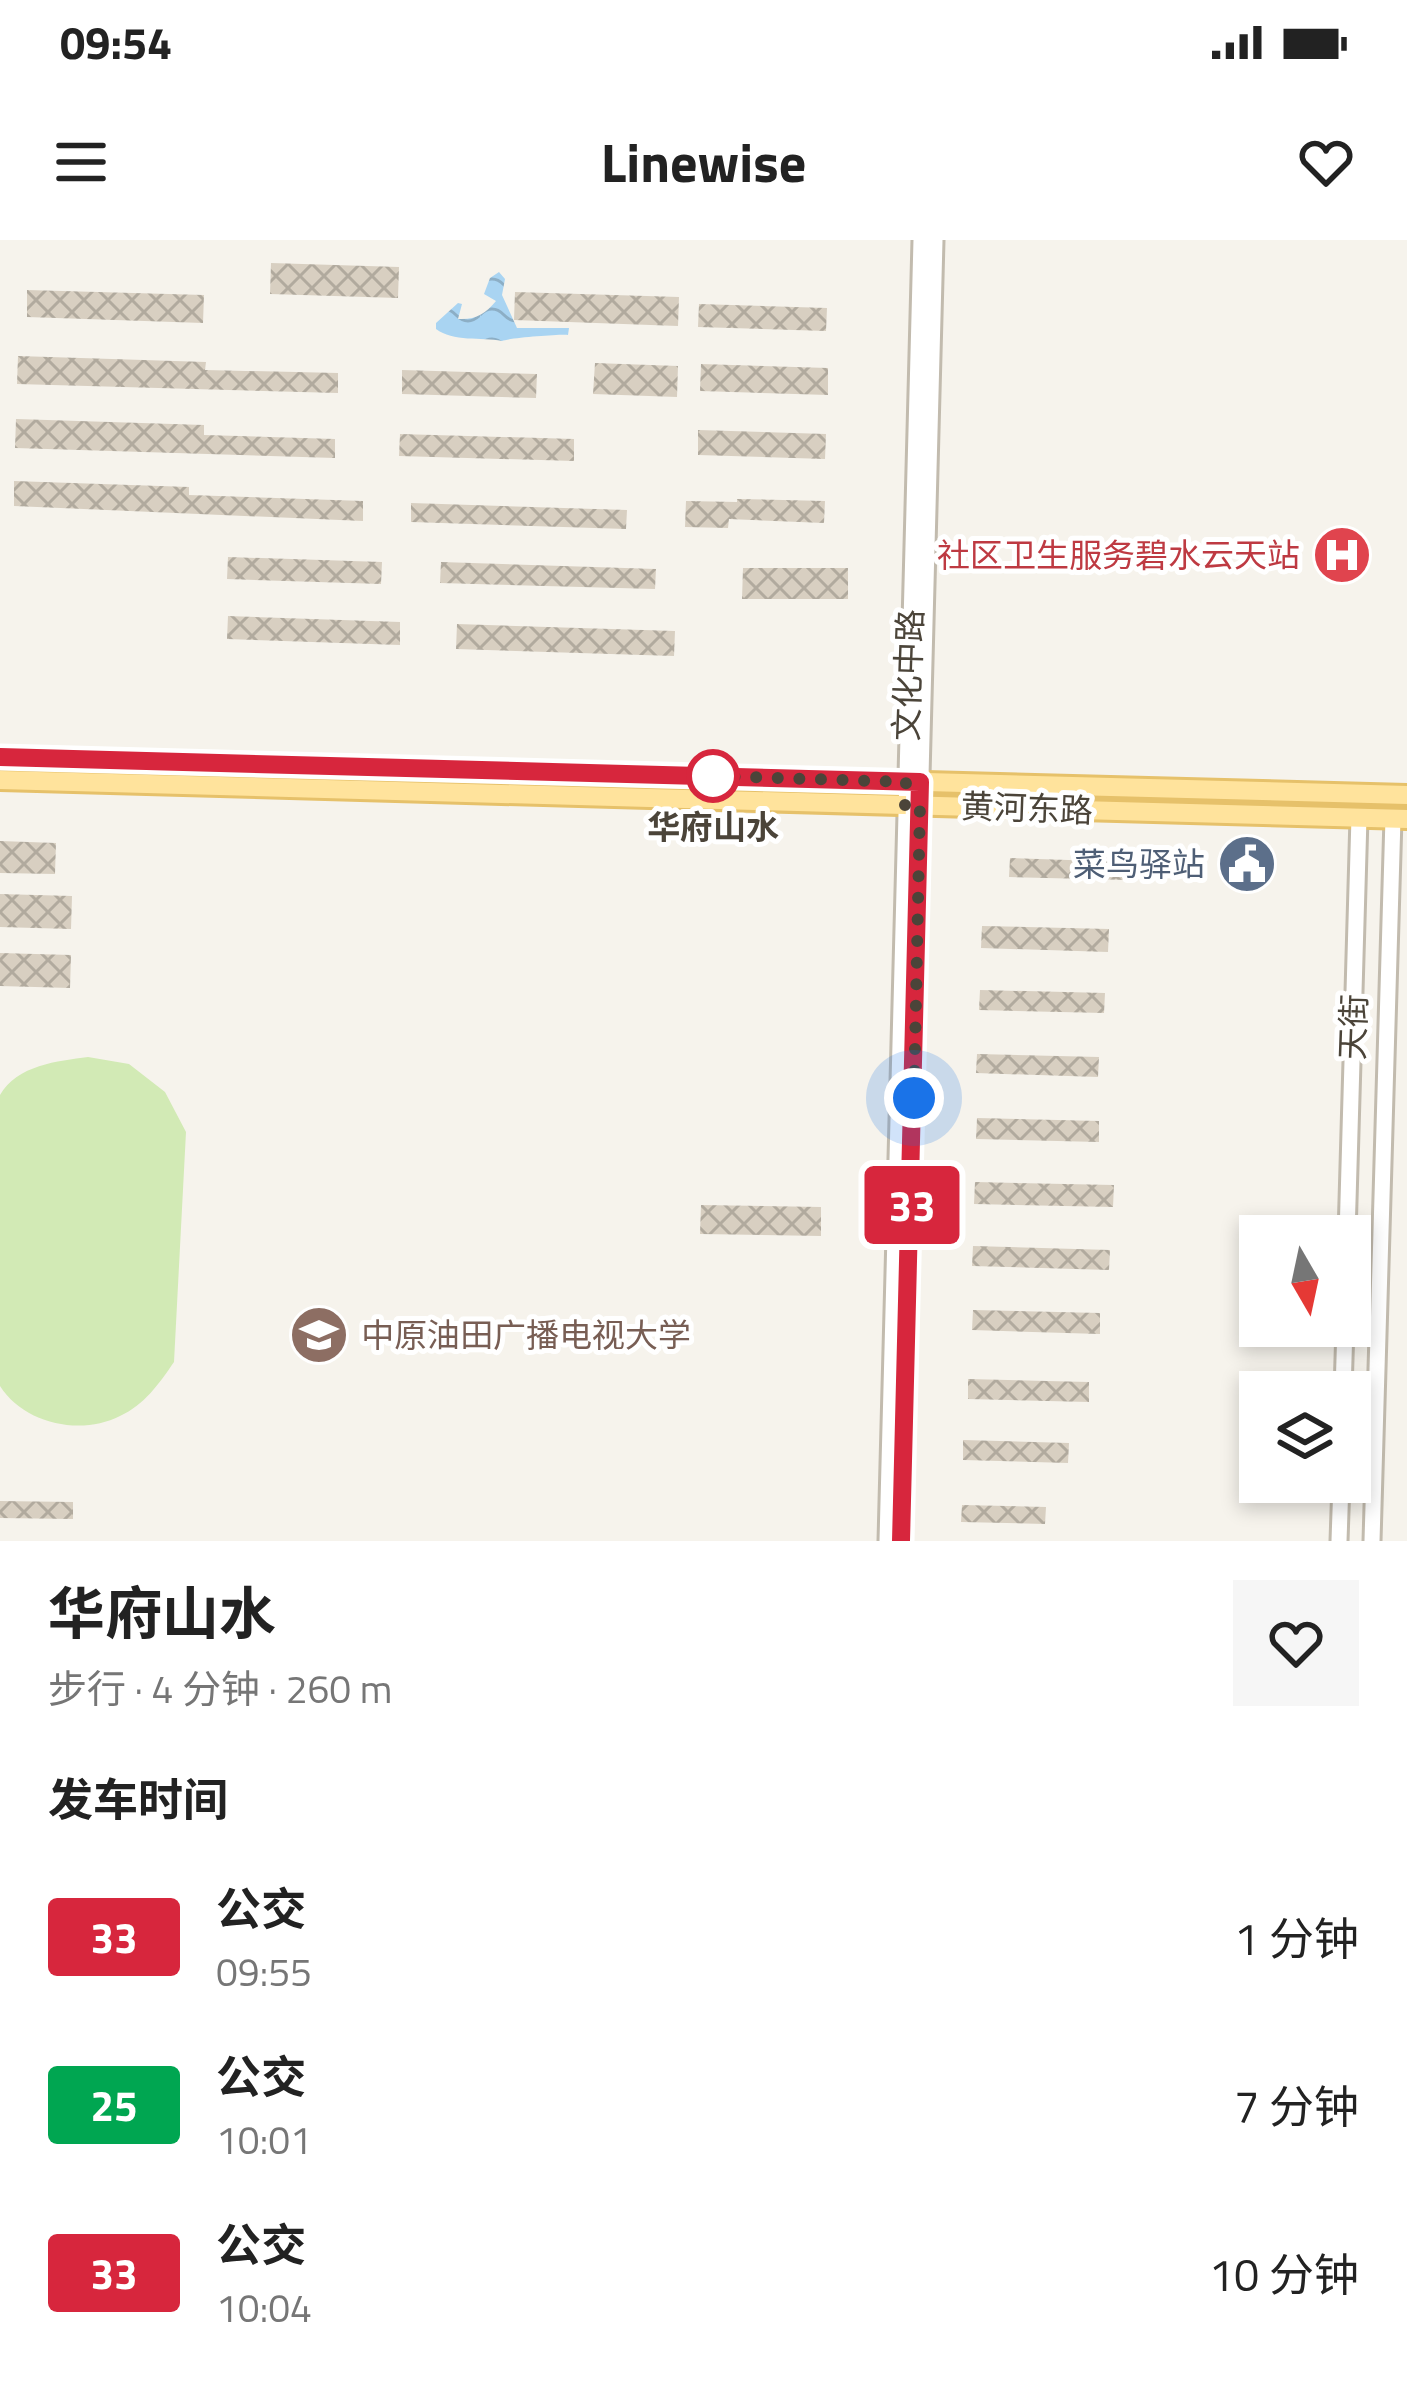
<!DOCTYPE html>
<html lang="zh">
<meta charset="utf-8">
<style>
:root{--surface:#fff;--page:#f6f6f6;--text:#222;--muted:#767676}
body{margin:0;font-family:"Titillium Web","Noto Sans SC",sans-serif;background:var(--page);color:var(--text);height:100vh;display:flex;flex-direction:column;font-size:45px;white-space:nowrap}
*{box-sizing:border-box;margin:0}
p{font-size:39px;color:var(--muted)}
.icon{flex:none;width:66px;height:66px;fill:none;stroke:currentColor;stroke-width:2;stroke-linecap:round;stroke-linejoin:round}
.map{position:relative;height:1301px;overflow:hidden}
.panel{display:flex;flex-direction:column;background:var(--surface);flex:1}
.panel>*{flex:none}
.badge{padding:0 24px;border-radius:9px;font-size:42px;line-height:78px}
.needle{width:78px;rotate:171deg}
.controls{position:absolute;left:1239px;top:975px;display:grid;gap:24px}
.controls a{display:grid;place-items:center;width:132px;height:132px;border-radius:0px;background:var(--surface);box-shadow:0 6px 18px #0003;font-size:60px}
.you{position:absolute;width:60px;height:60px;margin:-30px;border:9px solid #fff;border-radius:50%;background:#1a73e8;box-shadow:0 0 0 18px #1a73e833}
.map>.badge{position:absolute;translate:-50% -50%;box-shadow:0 0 0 6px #fff}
h2{padding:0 48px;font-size:45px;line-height:108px}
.round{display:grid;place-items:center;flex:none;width:126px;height:126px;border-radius:0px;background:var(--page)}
.overview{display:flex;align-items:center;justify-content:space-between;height:204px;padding:0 48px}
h1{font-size:57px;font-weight:700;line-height:90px}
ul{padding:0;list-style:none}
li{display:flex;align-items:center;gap:36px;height:168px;padding:0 48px}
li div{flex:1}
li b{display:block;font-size:45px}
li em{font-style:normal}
li .badge{min-width:132px;font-weight:700;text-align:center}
.status{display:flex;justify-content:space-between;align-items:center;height:84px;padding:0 60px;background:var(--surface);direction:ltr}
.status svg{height:33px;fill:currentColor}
header{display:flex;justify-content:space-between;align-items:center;height:156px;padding:0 48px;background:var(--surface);font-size:54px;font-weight:700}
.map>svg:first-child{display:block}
.green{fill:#d2eab5}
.water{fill:url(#water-waves)}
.building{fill:url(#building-cross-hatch)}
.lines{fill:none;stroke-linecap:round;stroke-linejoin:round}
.minor-casing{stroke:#c2bbae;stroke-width:21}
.major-casing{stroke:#e6c16a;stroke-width:24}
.minor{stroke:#fff;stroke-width:15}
.major{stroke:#ffe39c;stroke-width:18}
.line-casing{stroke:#fff;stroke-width:27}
.line{stroke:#d7263d;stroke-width:18}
.walk{stroke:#4b4439;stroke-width:12;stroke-dasharray:0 21.6}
.stop-dot{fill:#fff;stroke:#d7263d;stroke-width:6}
.labels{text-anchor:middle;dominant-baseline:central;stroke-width:10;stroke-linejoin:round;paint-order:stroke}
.health-label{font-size:33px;fill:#be3a42;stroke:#fff;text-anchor:end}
.street-label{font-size:33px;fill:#4b4439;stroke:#fff}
.stop-label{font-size:33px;font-weight:bold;fill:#4b4439;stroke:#fff}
.service-label{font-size:33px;fill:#4e5e75;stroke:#fff;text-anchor:end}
.education-label{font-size:33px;fill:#785e54;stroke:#fff;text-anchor:start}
</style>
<div class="status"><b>09:54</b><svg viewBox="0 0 49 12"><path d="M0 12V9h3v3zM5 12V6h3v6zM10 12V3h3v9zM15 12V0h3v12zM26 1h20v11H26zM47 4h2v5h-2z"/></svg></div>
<header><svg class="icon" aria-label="menu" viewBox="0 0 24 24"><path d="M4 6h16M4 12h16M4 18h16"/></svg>Linewise<svg class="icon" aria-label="heart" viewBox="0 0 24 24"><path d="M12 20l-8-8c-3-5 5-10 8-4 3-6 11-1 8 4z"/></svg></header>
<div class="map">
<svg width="1407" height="1301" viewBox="0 0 1407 1301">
<defs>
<pattern id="water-waves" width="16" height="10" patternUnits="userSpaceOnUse" patternTransform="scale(3)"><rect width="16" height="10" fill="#a9d4f2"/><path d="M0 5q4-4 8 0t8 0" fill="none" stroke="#8caec5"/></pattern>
<pattern id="building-cross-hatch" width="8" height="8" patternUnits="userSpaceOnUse" patternTransform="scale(3)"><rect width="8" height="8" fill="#d8cfc1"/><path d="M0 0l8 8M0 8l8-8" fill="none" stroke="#b1aa9e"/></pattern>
</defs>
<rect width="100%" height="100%" fill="#f6f3ec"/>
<!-- green -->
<path class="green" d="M88 817 129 824 165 852 186 892 174 1122C159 1144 144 1165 120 1176 81 1196 24 1184 0 1146V855C17 825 58 821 88 817Z"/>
<!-- water -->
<path class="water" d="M499 32 505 39 502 55 517 88H569L568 95C561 94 509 98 502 101 481 97 453 102 436 89V83L458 63 462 64 458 79C476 80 485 74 496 61L484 54 490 38Z"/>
<!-- building -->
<path class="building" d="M271 23 399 27 398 58 270 54Z
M27 50 204 55 203 83 27 77Z
M515 52 679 57 678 86 514 80Z
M699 64 827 68 826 91 698 87Z
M18 116 206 122 205 130 338 133V153L17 144Z
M595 123 678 126 677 157 593 154Z
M701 124 828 128V155L700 151Z
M402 130 537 134 536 158 402 154Z
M16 179 204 185V195L335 199V218L15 208Z
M698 190 826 194 825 219 698 215Z
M400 194 574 199V221L399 216Z
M14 241 189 247V255L363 261V281L14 266Z
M737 259 825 261 824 283 729 279 728 288 685 287 686 261 737 262Z
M411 263 627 270 626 289 411 282Z
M228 317 382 322 381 344 227 339Z
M441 322 656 329 655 349 440 343Z
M743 328H848V359H742Z
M228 376 400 382V405L227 399Z
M457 384 675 391 674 416 456 409Z
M0 601 56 603 55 634 0 633Z
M1010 618 1128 622V640L1009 637Z
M0 654 72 656 71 689 0 687Z
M982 686 1109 689 1108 712 981 708Z
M0 713 71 715 70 748 0 746Z
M980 750 1105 753 1104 773 979 770Z
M977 814 1099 817 1098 837 976 833Z
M977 878 1099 881V902L976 899Z
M975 942 1114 945 1113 967 974 964Z
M701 965 821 967V996L700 994Z
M973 1006 1110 1010 1109 1030 972 1026Z
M973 1070 1100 1073V1094L972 1090Z
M968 1139 1089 1142V1162L968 1159Z
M963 1200 1069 1203 1068 1223 963 1220Z
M0 1261 73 1262V1279L0 1278Z
M962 1265 1046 1267 1045 1284 961 1282Z"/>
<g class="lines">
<defs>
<path id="minor" d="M1347 996 1359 577
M1343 1152 1345 1086
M887 1301 921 0
M901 1301 935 0
M1339 1301 1341 1242
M1372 1301 1393 578"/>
<path id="major" d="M0 517 1407 555
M0 540 1407 579"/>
</defs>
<!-- minor casing -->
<use href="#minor" class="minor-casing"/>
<!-- major casing -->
<use href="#major" class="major-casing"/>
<!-- minor -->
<use href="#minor" class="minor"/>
<!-- major -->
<use href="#major" class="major"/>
</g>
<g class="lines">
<defs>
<path id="line" d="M0 517 920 542 901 1301"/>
</defs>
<!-- line casing -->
<use href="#line" class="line-casing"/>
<!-- line -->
<use href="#line" class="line"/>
<!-- walk -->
<path class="walk" d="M713 536 906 542 905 565H920L914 858"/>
</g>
<!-- icons -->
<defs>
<symbol id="hospital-disc" viewBox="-11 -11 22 22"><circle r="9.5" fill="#e0444e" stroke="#fff"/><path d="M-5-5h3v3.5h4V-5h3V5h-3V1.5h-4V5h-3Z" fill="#fff"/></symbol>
<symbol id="civic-disc" viewBox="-11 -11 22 22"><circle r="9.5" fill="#5c6f8a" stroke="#fff"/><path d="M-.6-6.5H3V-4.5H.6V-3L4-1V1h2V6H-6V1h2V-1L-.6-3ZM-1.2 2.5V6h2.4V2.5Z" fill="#fff"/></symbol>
<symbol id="university-disc" viewBox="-11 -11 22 22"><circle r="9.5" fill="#8d6e63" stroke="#fff"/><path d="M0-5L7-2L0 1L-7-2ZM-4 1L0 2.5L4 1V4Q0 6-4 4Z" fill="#fff"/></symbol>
</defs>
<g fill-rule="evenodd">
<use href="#hospital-disc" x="1309" y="282" width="66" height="66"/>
<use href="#civic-disc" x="1214" y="591" width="66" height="66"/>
<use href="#university-disc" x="286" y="1062" width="66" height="66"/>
</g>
<!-- markers -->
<circle class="stop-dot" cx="713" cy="536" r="24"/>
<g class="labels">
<!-- health labels -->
<g class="health-label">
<text x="1300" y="315">社区卫生服务碧水云天站</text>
</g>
<!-- street labels -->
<g class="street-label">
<text transform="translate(908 435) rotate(-88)">文化中路</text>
<text transform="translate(1027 568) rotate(2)">黄河东路</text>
<text transform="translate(1353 787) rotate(-88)">天街</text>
</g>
<!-- stop labels -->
<g class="stop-label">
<text x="713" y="587">华府山水</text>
</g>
<!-- service labels -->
<g class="service-label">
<text x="1205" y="624">菜鸟驿站</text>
</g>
<!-- education labels -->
<g class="education-label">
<text x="361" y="1095">中原油田广播电视大学</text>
</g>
</g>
</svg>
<div class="controls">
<a><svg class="needle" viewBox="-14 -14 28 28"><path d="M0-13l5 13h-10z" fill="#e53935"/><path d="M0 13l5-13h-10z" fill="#767676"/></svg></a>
<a><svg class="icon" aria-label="layers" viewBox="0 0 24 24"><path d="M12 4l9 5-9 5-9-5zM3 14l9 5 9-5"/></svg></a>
</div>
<div class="you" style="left:914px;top:858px"></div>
<b class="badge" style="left:912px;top:965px;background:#d7263d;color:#fff">33</b>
</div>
<section class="panel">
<div class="overview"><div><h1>华府山水</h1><p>步行 · 4 分钟 · 260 m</p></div><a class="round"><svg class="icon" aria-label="heart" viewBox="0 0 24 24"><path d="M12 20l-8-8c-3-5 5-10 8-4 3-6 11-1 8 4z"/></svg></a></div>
<h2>发车时间</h2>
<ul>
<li><span class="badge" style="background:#d7263d;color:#fff">33</span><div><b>公交</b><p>09:55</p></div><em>1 分钟</em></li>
<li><span class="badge" style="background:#00a651;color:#fff">25</span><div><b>公交</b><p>10:01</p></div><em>7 分钟</em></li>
<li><span class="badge" style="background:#d7263d;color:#fff">33</span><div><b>公交</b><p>10:04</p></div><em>10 分钟</em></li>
</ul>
</section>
